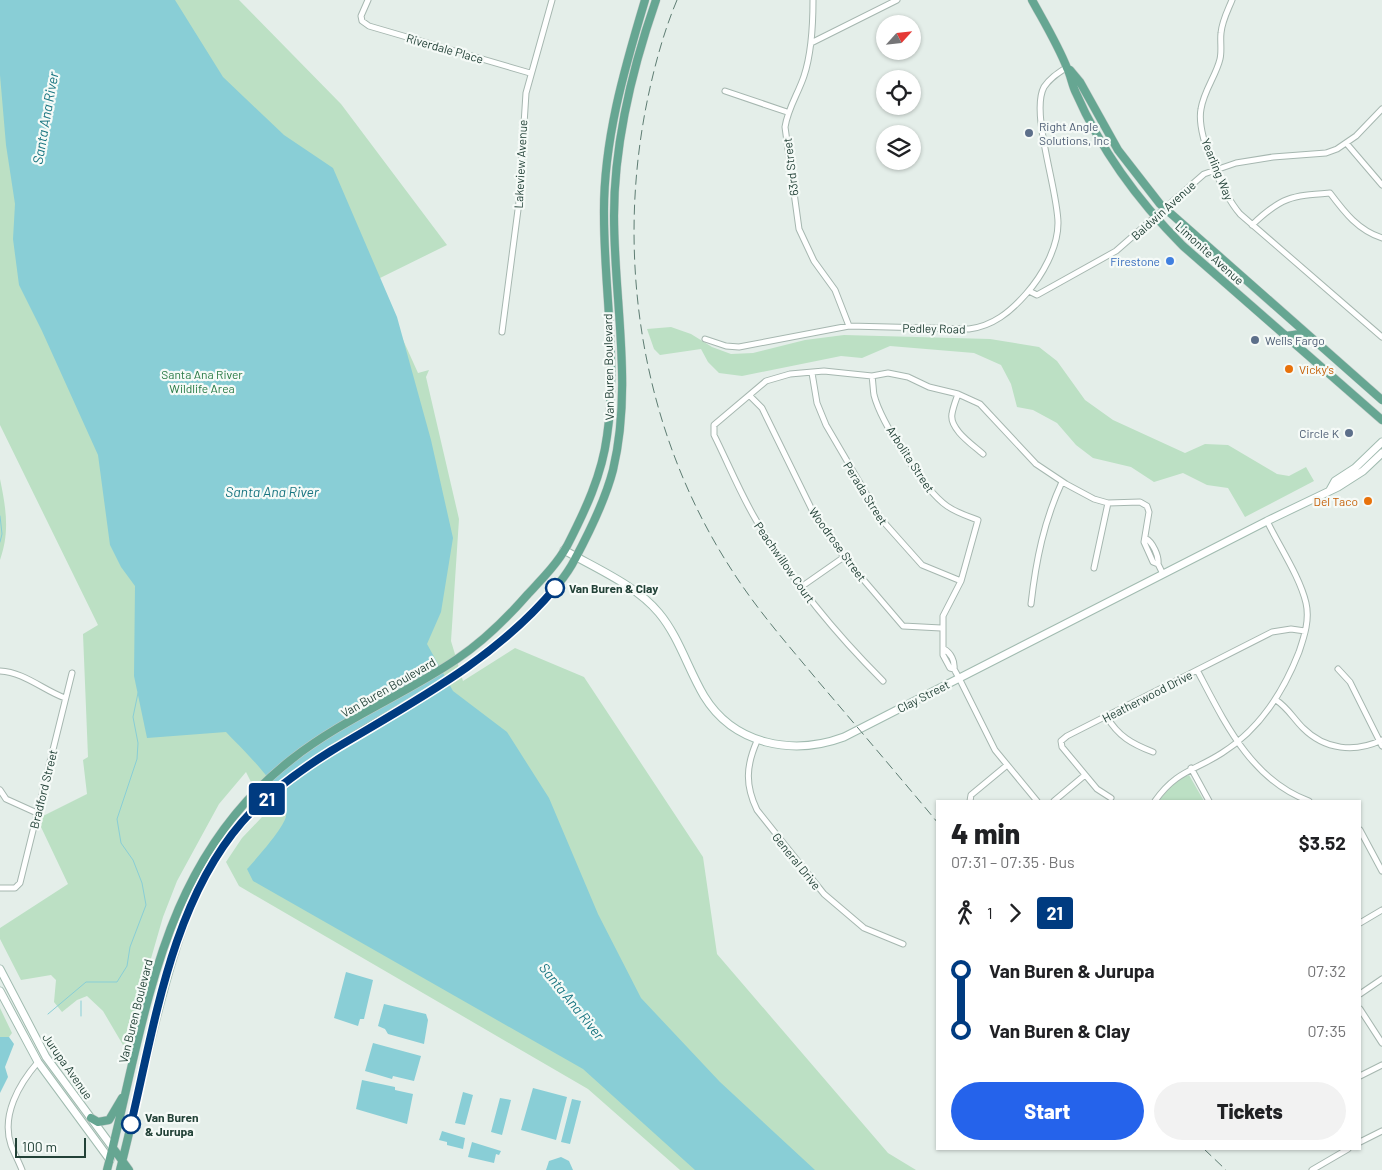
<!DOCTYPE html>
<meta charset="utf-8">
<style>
:root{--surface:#fff;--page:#f2f2f2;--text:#202124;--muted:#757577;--accent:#2563eb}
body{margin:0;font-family:Barlow,sans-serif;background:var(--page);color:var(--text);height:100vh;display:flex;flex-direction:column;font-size:19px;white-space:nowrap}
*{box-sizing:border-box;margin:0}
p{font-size:16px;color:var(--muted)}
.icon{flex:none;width:28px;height:28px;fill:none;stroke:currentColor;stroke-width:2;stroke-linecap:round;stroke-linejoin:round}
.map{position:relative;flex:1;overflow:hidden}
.details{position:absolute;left:936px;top:800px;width:425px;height:350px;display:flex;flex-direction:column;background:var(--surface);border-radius:0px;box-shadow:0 1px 4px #0004}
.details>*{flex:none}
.badge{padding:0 10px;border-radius:4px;font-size:18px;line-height:32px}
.needle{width:32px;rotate:63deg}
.controls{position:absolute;left:876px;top:15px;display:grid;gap:10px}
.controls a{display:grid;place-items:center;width:45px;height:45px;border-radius:50%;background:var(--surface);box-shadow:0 1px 4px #0004;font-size:25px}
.scale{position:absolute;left:15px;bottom:12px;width:71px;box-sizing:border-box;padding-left:5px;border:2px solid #224137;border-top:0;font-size:14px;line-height:18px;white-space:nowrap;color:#224137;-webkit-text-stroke:4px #f5faf7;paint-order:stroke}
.map>.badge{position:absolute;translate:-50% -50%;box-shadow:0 0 0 2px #fff}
.legs{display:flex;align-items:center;gap:8px;height:55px;padding:0 15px;font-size:16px}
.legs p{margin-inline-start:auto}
.headline{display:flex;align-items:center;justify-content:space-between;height:85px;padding:0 15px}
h1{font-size:28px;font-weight:800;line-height:38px}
.cta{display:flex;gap:10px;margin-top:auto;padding:10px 15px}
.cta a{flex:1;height:58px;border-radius:30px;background:var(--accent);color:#fff;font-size:20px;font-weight:800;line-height:58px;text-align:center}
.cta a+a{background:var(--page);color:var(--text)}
ul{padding:0 15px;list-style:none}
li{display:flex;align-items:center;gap:18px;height:60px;font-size:19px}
li i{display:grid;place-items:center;width:8px;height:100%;margin:0 6px;background:currentColor}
li i::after{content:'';width:12px;height:12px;margin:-6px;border:4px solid;border-radius:50%;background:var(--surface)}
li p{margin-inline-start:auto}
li:first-child i{background:linear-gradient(#0000 50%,currentColor 0)}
li:last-child i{background:linear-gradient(currentColor 50%,#0000 0)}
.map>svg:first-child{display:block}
.green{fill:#bce0c4}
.water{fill:#89ced6}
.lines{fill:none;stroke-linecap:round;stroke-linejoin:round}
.stream{stroke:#89ced6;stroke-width:1}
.minor-casing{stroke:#a6b7b0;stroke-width:7}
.secondary-casing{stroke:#a1bbb0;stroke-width:9}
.primary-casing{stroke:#c1cac7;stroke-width:9}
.minor{stroke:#fff;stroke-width:5}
.secondary{stroke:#fff;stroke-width:7}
.primary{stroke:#66a692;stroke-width:8}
.rail{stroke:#5d7c72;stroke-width:1;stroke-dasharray:10 5;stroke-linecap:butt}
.line-1-casing{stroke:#fff;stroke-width:11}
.line-1{stroke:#003b80;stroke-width:8}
.service-dot{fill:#5c6f8a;stroke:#f5faf7;stroke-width:2}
.shop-dot{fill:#3f7fe0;stroke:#f5faf7;stroke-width:2}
.food-dot{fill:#e8710a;stroke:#f5faf7;stroke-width:2}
.stop-1-dot{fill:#fff;stroke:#003b80;stroke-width:2.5}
.labels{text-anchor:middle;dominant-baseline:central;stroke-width:4.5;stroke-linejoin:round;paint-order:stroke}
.street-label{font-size:12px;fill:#224137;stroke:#f5faf7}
.service-label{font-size:12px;fill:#4e5e75;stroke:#f5faf7;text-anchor:start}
.shop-label{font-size:12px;fill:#366cbe;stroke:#f5faf7;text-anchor:end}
.food-label{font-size:12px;fill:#c56008;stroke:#f5faf7;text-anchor:start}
.park-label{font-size:12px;fill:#297a45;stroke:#f5faf7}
.stop-label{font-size:12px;font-weight:bold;fill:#224137;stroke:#f5faf7;text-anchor:start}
.water-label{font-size:14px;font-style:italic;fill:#187581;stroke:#f5faf7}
</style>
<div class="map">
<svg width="1382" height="1170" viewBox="0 0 1382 1170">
<rect width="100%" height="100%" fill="#e4eee9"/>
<!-- green -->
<path class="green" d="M0 0H239L341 104 447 245 376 280 418 373 429 370 426 377 459 519 451 641 463 681 515 648 584 677 703 857 717 954 888 1153 916 1170H680L588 1089 239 886 226 862 242 838 262 817 259 798 246 772 219 804 177 881 163 917 126 1045H123L103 1011 87 996 77 1000 62 1012 54 1002 56 980 51 975 21 980 0 939V928L68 884 41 827 43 816 87 794 83 760 88 757 83 634 98 625 0 425Z
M671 327 691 334 712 347 731 354 753 353 805 340 844 335 990 339 1039 347 1057 361 1085 400 1113 420 1185 453 1205 444 1228 445 1277 474 1289 476 1306 467 1314 481 1245 517 1228 488 1207 485 1183 473 1154 482 1131 467 1093 458 1076 445 1057 423 1033 410 1017 407 1011 384 1001 365 974 353 890 346 862 358 841 356 742 376 719 373 708 362 701 349 660 355 654 349 647 329Z
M0 479C6 508 10 532 0 560Z
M1189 775 1204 801H1159C1166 791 1177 778 1189 775Z
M0 1008 12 1033 9 1037H0Z"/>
<!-- water -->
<path class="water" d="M0 0H175L223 77 284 135 333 168 397 317 431 440 453 538 441 612 427 644 453 691 507 732 549 798 598 914 641 998 720 1082 815 1170H695L583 1069 253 881 247 869C256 859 284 828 286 816 290 794 241 748 226 732L147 738 134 676 135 586 121 567 110 545 98 455 42 331 19 285 13 239 15 204 6 145 0 75Z
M346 972 373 980 364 1019H360L358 1026 334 1018Z
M384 1004 426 1014 428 1020 424 1044 388 1034 385 1029 378 1026Z
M0 1037H9L14 1044 5 1067 8 1077 0 1093Z
M373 1043 421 1056 414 1081 393 1076 392 1079 365 1071Z
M362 1080 395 1087V1090L413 1094 407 1124 356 1109Z
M533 1088 567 1097 556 1140 521 1130Z
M463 1092 473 1095 465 1125 455 1123Z
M500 1098 511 1100 502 1135 491 1132Z
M572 1099 581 1101 570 1144 561 1142Z
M442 1131 465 1138 463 1149 447 1145V1142L439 1140Z
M472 1142 501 1151 499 1155 496 1154 494 1163 468 1157Z
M561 1157 569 1161 573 1170H546L549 1161Z"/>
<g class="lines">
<!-- stream -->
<path class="stream" d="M0 516 2 534 0 542
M48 1014 86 982H117L127 966 130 947 146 905 142 883 133 860 121 843 117 819 137 759 138 743 133 717 138 693
M81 1016V1001"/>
<defs>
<path id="minor" d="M368 0 361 16 362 21 369 26 530 73
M813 0C813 25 812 52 804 76 798 94 788 108 785 127L799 229 814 261 835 290 849 326
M1232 0C1228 10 1222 21 1221 33 1220 41 1222 51 1220 59 1216 76 1204 90 1201 109 1196 135 1223 194 1240 214L1382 337
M811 43 897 0
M725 91 787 112
M1347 144 1382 185
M1252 225C1281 197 1291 196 1330 193 1345 213 1358 230 1382 238
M1029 291 1037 295 1116 251 1204 174 1236 163 1273 157 1326 153 1337 149 1356 136 1382 109
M502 332 519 202 526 93 552 0
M705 339 726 346 739 347 849 326 969 329C993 326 1010 312 1026 294 1042 276 1058 248 1058 223 1058 190 1030 113 1044 87 1050 78 1058 73 1067 67
M812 373 817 403 826 425 881 519 922 565 961 581
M872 376C873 382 873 389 874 395 881 422 924 490 947 506 957 513 967 516 978 520L961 581 943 616V655L950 668 954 669 959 678 995 750 1037 801
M958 394C956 400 953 407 952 414 949 429 973 445 983 454
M750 396 762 408 816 518 844 557 903 626 941 628
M1145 538C1153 542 1159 556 1158 564
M1094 568 1108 503
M801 587 844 557
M1031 604C1036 560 1044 521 1062 482
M944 649C951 653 955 661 954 669
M1338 669 1350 682 1382 746
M1197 670C1224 721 1251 780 1309 801
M0 671C24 672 43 690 65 698
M883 681C835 633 791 580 756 520 740 493 728 463 714 435V425L766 381 790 374 824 371 872 376 888 373 908 377 929 387 958 394 980 404 1036 464 1066 484 1094 499 1108 503 1140 502 1147 506 1149 512 1144 542 1153 562 1158 564 1163 574
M1276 700C1288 708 1293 718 1303 728 1325 750 1355 753 1382 740
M1107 717C1118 736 1132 744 1153 752
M757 741C746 766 745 785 757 810L824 894 864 928 903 944
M1191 768 1209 801
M0 790 6 799 37 813
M1111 798 1097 789 1062 747 1061 741 1067 736 1272 632 1291 629 1305 631
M970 801 971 795 1006 766
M1054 801 1085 775
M1155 801C1176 771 1194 771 1222 753 1260 729 1283 693 1299 652 1304 637 1310 620 1306 603 1300 577 1279 546 1267 521
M1360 830 1382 871
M0 888H15L20 883 72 673
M1360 923 1382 910
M1360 994 1382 979
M1360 1009 1382 1043
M1360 1076 1382 1065
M1360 1142 1382 1131
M22 1170C19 1162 14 1153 11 1145 1 1115 19 1084 38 1062
M1312 1170 1348 1149"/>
<path id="secondary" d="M1330 490 1335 481 1355 468 1382 442
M564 550C595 568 636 585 659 613 679 637 688 669 704 696 734 745 793 756 844 737L1267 521 1338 487 1363 471 1382 453
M0 969 46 1057 113 1148
M0 991 38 1062 110 1160"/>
<path id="primary" d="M1032 0C1044 22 1058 45 1067 68 1071 76 1072 85 1076 93 1101 150 1139 202 1183 246L1382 420
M1070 70 1080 82 1118 150 1160 204 1382 400
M1286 336 1300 334 1306 339
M91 1118 98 1122 109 1120 122 1098
M113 1148 129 1170
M107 1170C147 1017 158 863 292 759 343 719 404 695 457 659 484 641 507 618 528 594 542 579 557 564 567 546 585 511 602 475 607 436 618 364 604 289 604 216 603 142 624 70 645 0
M120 1170C133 1119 144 1067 157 1016 175 946 194 877 243 822 324 731 453 699 537 608 551 593 566 577 575 559 590 531 605 501 613 470 633 387 614 300 614 216 614 142 632 69 656 0"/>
</defs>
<!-- minor casing -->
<use href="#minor" class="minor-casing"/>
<!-- secondary casing -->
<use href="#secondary" class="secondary-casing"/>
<!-- primary casing -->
<use href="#primary" class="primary-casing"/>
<!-- minor -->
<use href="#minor" class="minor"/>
<!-- secondary -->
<use href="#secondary" class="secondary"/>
<!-- primary -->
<use href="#primary" class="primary"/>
<!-- rail -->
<path class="rail" d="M677 0C664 31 655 64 648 97 614 259 642 433 733 572 758 611 789 646 818 681 858 728 898 775 938 823
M1204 1149 1226 1170"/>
</g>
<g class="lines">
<defs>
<path id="line-1" d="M131 1124C155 1022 172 903 242 822 267 794 299 771 331 751 411 703 494 661 555 588"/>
</defs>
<!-- line-1 casing -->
<use href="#line-1" class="line-1-casing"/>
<!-- line-1 -->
<use href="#line-1" class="line-1"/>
</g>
<!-- markers -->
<g class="service-dot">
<circle cx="1029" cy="133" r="5"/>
<circle cx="1255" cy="340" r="5"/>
<circle cx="1349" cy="433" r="5"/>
</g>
<circle class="shop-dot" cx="1170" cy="261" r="5"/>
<g class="food-dot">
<circle cx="1289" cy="369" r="5"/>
<circle cx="1368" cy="501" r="5"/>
</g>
<g class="stop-1-dot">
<circle cx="555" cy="588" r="9"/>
<circle cx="131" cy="1124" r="9"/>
</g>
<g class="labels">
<!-- street labels -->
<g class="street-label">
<text transform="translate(445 48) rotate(16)">Riverdale Place</text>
<text transform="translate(520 164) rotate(-87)">Lakeview Avenue</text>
<text transform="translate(790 167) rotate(-97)">63rd Street</text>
<text transform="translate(1218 169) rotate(68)">Yearling Way</text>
<text transform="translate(1163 210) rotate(-42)">Baldwin Avenue</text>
<text transform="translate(1210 253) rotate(42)">Limonite Avenue</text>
<text transform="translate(934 328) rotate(1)">Pedley Road</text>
<text transform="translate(608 367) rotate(-91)">Van Buren Boulevard</text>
<text transform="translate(911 459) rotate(57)">Arbolita Street</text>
<text transform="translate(866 493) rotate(58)">Perada Street</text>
<text transform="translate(838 544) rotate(54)">Woodrose Street</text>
<text transform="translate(785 562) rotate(55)">Peachwillow Court</text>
<text transform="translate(388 687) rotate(-30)">Van Buren Boulevard</text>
<text transform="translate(923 696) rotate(-27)">Clay Street</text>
<text transform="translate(1147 696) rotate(-27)">Heatherwood Drive</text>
<text transform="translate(43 789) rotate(-76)">Bradford Street</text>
<text transform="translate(797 861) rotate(51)">General Drive</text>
<text transform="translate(135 1011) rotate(-76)">Van Buren Boulevard</text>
<text transform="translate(68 1066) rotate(55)">Jurupa Avenue</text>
</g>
<!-- service labels -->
<g class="service-label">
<text x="1039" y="126">Right Angle<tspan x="1039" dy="14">Solutions, Inc</tspan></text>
<text x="1265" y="340">Wells Fargo</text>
<text x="1339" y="433" text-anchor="end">Circle K</text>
</g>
<!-- shop labels -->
<g class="shop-label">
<text x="1160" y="261">Firestone</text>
</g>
<!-- food labels -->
<g class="food-label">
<text x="1299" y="369">Vicky's</text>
<text x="1358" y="501" text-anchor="end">Del Taco</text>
</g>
<!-- park labels -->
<g class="park-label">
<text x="202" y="374">Santa Ana River<tspan x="202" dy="14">Wildlife Area</tspan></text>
</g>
<!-- stop labels -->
<g class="stop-label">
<text x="569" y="588">Van Buren &amp; Clay</text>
<text x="145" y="1117">Van Buren<tspan x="145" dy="14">&amp; Jurupa</tspan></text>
</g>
<!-- water labels -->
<g class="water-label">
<text transform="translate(45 118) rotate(-80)">Santa Ana River</text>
<text x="272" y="491">Santa Ana River</text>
<text transform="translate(572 1001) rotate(51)">Santa Ana River</text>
</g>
</g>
</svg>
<div class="controls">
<a><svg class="needle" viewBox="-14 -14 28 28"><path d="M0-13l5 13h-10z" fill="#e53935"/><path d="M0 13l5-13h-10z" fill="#757577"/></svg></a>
<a><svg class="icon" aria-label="locate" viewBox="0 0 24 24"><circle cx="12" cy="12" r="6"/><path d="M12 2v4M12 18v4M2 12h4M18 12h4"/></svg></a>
<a><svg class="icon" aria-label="layers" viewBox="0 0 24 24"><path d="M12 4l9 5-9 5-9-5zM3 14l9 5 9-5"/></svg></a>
</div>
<div class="scale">100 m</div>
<b class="badge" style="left:267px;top:799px;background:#003b80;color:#fff">21</b>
<section class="details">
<div class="headline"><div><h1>4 min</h1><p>07:31 – 07:35 · Bus</p></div><b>$3.52</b></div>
<div class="legs"><svg class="icon" aria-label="walk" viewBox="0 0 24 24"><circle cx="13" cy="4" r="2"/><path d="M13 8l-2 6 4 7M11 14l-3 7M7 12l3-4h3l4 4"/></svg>1<svg class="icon" aria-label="forward" viewBox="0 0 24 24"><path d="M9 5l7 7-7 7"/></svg><b class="badge" style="background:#003b80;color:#fff">21</b></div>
<ul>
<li><i style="color:#003b80"></i><b>Van Buren &amp; Jurupa</b><p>07:32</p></li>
<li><i style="color:#003b80"></i><b>Van Buren &amp; Clay</b><p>07:35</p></li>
</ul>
<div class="cta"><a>Start</a><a>Tickets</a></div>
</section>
</div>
